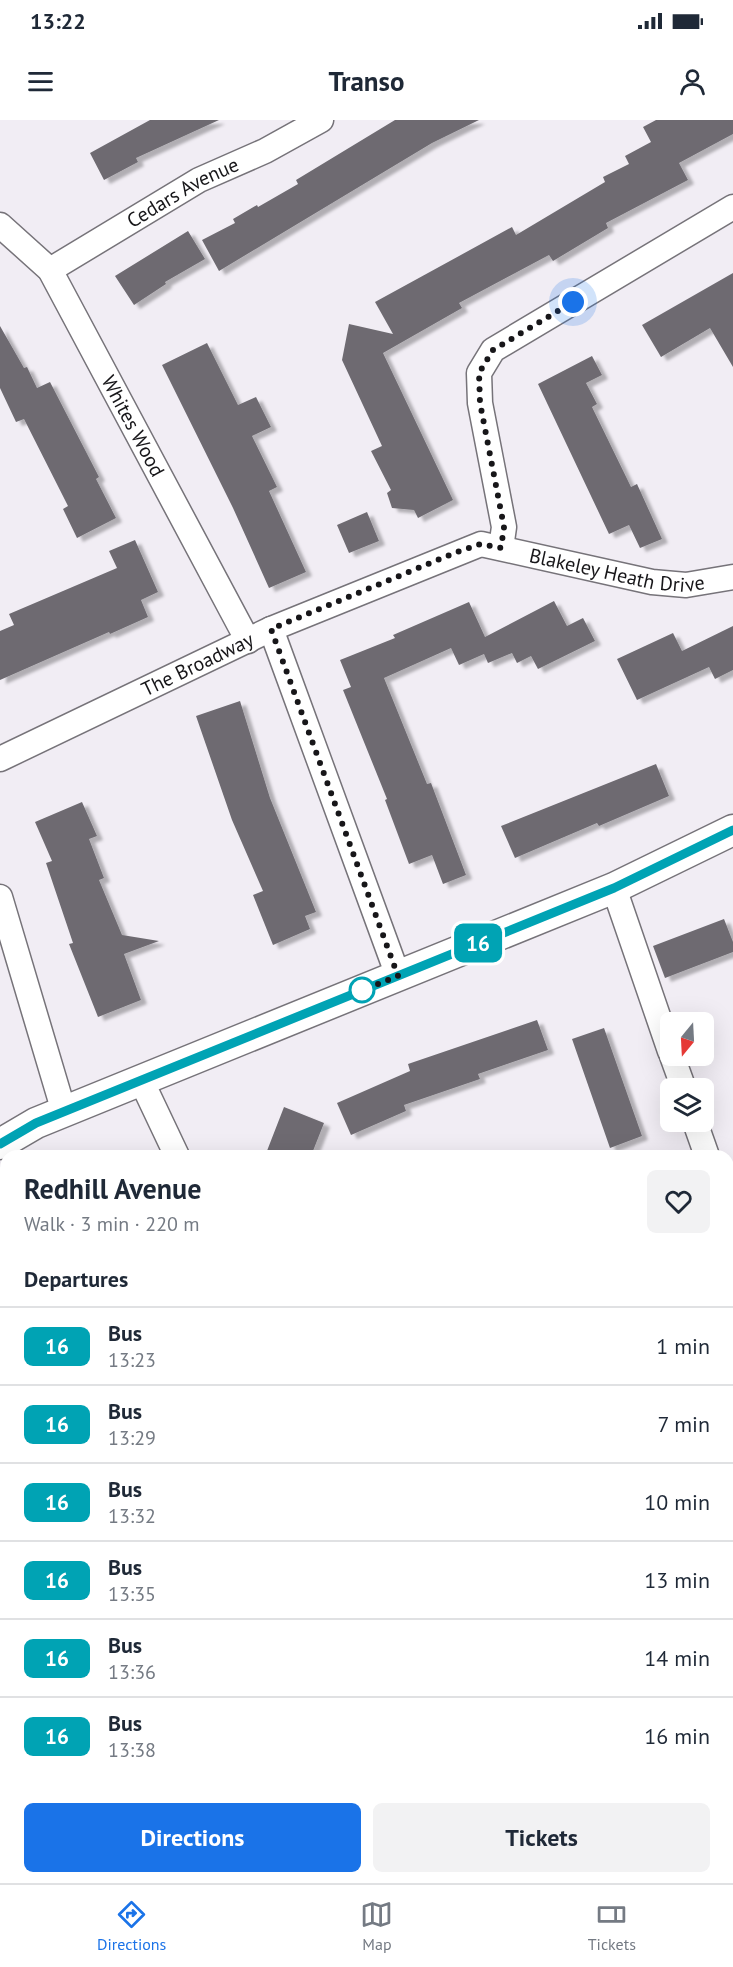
<!DOCTYPE html>
<meta charset="utf-8">
<style>
:root{--surface:#fff;--page:#f2f2f3;--text:#1f2937;--muted:#747a83;--line:#e0e1e3;--accent:#1a73e8}
body{margin:0;font-family:"PT Sans",sans-serif;background:var(--page);color:var(--text);height:100vh;display:flex;flex-direction:column;font-size:22px;white-space:nowrap}
*{box-sizing:border-box;margin:0}
p{font-size:20px;color:var(--muted)}
.icon{flex:none;width:33px;height:33px;fill:none;stroke:currentColor;stroke-width:2;stroke-linecap:round;stroke-linejoin:round}
.map{position:relative;flex:1;overflow:hidden}
.details{position:absolute;left:0px;top:1030px;width:734px;height:734px;display:flex;flex-direction:column;background:var(--surface);border-radius:18px 18px 0 0;box-shadow:0 6px 24px #0002}
.details>*{flex:none}
.badge{padding:0 12px;border-radius:9px;font-size:21px;line-height:39px}
.needle{width:39px;rotate:198deg}
.tools{position:absolute;left:660px;top:892px;display:grid;gap:12px}
.tools a{display:grid;place-items:center;width:54px;height:54px;border-radius:9px;background:var(--surface);box-shadow:0 6px 24px #0002;font-size:30px}
.you{position:absolute;width:30px;height:30px;margin:-15px;border:4px solid #fff;border-radius:50%;background:#1a73e8;box-shadow:0 0 0 9px #1a73e833}
.map>.badge{position:absolute;translate:-50% -50%;box-shadow:0 0 0 3px #fff}
h2{padding:0 24px;font-size:22px;line-height:54px}
.round{display:grid;place-items:center;flex:none;width:63px;height:63px;border-radius:9px;background:var(--page)}
.overview{display:flex;align-items:center;justify-content:space-between;height:102px;padding:0 24px}
h1{font-size:28px;font-weight:700;line-height:45px}
.primary-button{display:flex;gap:12px;margin-top:auto;padding:12px 24px}
.primary-button a{flex:1;height:69px;border-radius:9px;background:var(--accent);color:#fff;font-size:24px;font-weight:700;line-height:69px;text-align:center}
.primary-button a+a{background:var(--page);color:var(--text)}
ul{padding:0;list-style:none}
li{display:flex;align-items:center;gap:18px;height:78px;padding:0 24px;border-top:2px solid var(--line)}
li div{flex:1}
li b{display:block;font-size:22px}
li em{font-style:normal}
li .badge{min-width:66px;font-weight:700;text-align:center}
.status{display:flex;justify-content:space-between;align-items:center;height:42px;padding:0 30px;background:var(--surface);direction:ltr}
.status svg{height:16px;fill:currentColor}
header{display:flex;justify-content:space-between;align-items:center;height:78px;padding:0 24px;background:var(--surface);font-size:27px;font-weight:700}
.tab-bar{display:flex;justify-content:space-around;align-items:center;height:84px;border-top:2px solid var(--line);background:var(--surface);font-size:16px;color:var(--muted)}
.tab-bar a{display:grid;justify-items:center;gap:3px}
.tab-bar .active{color:var(--accent)}
.map>svg:first-child{display:block}
.forest{fill:#d2a2f7}
.building{fill:#6e6b71;filter:url(#shadow)}
.lines{fill:none;stroke-linecap:round;stroke-linejoin:round}
.minor-casing{stroke:#767379;stroke-width:27}
.tertiary-casing{stroke:#767379;stroke-width:33}
.path{stroke:#aeabb1;stroke-width:4;stroke-dasharray:4.5 3;stroke-linecap:butt}
.minor{stroke:#fff;stroke-width:24}
.tertiary{stroke:#fff;stroke-width:30}
.line-casing{stroke:#fff;stroke-width:14}
.line{stroke:#00a3b4;stroke-width:9}
.walk{stroke:#171619;stroke-width:6;stroke-dasharray:0 10.8}
.stop-dot{fill:#fff;stroke:#00a3b4;stroke-width:3}
.labels{text-anchor:middle;dominant-baseline:central;stroke-width:5;stroke-linejoin:round;paint-order:stroke}
.street-label{font-size:20px;fill:#171619;stroke:#fff}
</style>
<div class="status"><b>13:22</b><svg viewBox="0 0 49 12"><path d="M0 12V9h3v3zM5 12V6h3v6zM10 12V3h3v9zM15 12V0h3v12zM26 1h20v11H26zM47 4h2v5h-2z"/></svg></div>
<header><svg class="icon" aria-label="menu" viewBox="0 0 24 24"><path d="M4 6h16M4 12h16M4 18h16"/></svg>Transo<svg class="icon" aria-label="person" viewBox="0 0 24 24"><circle cx="12" cy="8" r="4"/><path d="M4 21q1-7 8-7t8 7"/></svg></header>
<div class="map">
<svg width="733" height="1763" viewBox="0 0 733 1763">
<defs>
<filter id="shadow"><feDropShadow dx="6" dy="4" stdDeviation="1.5" flood-color="#0004"/></filter>
</defs>
<rect width="100%" height="100%" fill="#f1edf4"/>
<!-- forest -->
<path class="forest" d="M733 1404V1763H598L600 1758H728V1419Z"/>
<!-- building -->
<path class="building" d="M150 0H219L136 38 138 42 104 60 90 33Z
M395 0H479L432 23 219 151 202 120 235 103 233 99 257 85 258 87 298 64 296 60Z
M656 0H733V14L679 43 688 60 606 103 608 108 553 141 549 135 459 183 462 188 383 233 453 380 418 398 414 390 392 388 387 373 391 370 371 331 382 326 342 240 349 204 393 214 375 182 512 107 516 115 605 62 603 57 629 44 625 36 651 22 643 7Z
M188 111 205 139 165 162 166 164 134 185 115 156Z
M733 153V247L710 208 661 237 642 205Z
M0 206 24 248 27 247 37 268 50 262 99 357 96 359 116 398 77 418 63 389 68 386 24 299 16 302 0 268Z
M207 223 238 285 256 277 271 307 252 316 277 367 269 371 306 452 269 468 233 388 162 245Z
M592 236 602 255 586 263 597 284 592 287 631 367 637 364 662 419 640 428 629 405 609 414 538 264Z
M367 392 379 421 349 433 337 405Z
M135 420 158 472 141 480 148 497 110 514 109 512 0 560V511L14 505 9 494 117 448 109 431Z
M554 481 567 506 583 498 595 521 538 549 531 536 517 543 512 533 488 543 484 534 459 545 451 528 384 558 427 664 431 663 466 755 443 764 432 735 409 744 385 680 387 679 343 570 351 567 340 540 395 518 393 515 469 482 485 517Z
M733 506V550L715 559 709 547 637 580 617 539 673 513 682 531Z
M240 581 270 678 316 792 305 796 310 809 273 825 253 775 263 771 232 700 196 596Z
M656 644 669 676 599 706 597 703 515 738 501 706Z
M82 682 97 716 89 719 104 758 99 760 122 815 159 821 124 834 141 880 98 897 69 824 73 823 46 743 52 741 35 702Z
M724 799 733 822V832L665 858 653 826Z
M537 900 548 930 478 954 480 959 404 985 406 991 351 1015 337 983 410 951 408 944Z
M604 908 642 1016 610 1028 572 919Z
M284 987 324 1003 311 1036H265Z"/>
<g class="lines">
<defs>
<g id="minor">
<path id="s1" d="M0 105 50 150 248 521"/>
<path id="s2" d="M50 150 199 60 265 31 321 0"/>
<path d="M501 428 504 407 480 283 479 253 493 230 733 87"/>
<path d="M271 509 398 856"/>
<path id="s3" d="M0 639 271 509 481 424 652 462 686 465 733 457"/>
<path d="M614 768 670 931"/>
<path d="M0 777 64 992"/>
<path d="M672 936 684 969"/>
<path d="M141 960 177 1036"/>
<path d="M695 1002 707 1036"/>
<path d="M167 1763 168 1758"/>
<path d="M415 1763 416 1758"/>
</g>
<path id="tertiary" d="M0 1024 36 1003 614 768 733 710"/>
</defs>
<!-- minor casing -->
<use href="#minor" class="minor-casing"/>
<!-- tertiary casing -->
<use href="#tertiary" class="tertiary-casing"/>
<!-- path -->
<path class="path" d="M728 1630 733 1614
M684 1763 685 1758"/>
<!-- minor -->
<use href="#minor" class="minor"/>
<!-- tertiary -->
<use href="#tertiary" class="tertiary"/>
</g>
<g class="lines">
<defs>
<path id="line" d="M0 1024 36 1003 614 768 733 710"/>
</defs>
<!-- line casing -->
<use href="#line" class="line-casing"/>
<!-- line -->
<use href="#line" class="line"/>
<!-- walk -->
<path class="walk" d="M362 870 355 873 398 856 271 509 457 432 481 424 501 428 504 407 480 283 479 253 493 230 573 182"/>
</g>
<!-- markers -->
<circle class="stop-dot" cx="362" cy="870" r="12"/>
<g class="labels">
<!-- street labels -->
<g class="street-label">
<text stroke="none"><textPath href="#s2" startOffset="154">Cedars Avenue</textPath></text>
<text stroke="none"><textPath href="#s1" startOffset="244">Whites Wood</textPath></text>
<text stroke="none"><textPath href="#s3" startOffset="666">Blakeley Heath Drive</textPath></text>
<text stroke="none"><textPath href="#s3" startOffset="219">The Broadway</textPath></text>
</g>
</g>
</svg>
<div class="tools">
<a><svg class="needle" viewBox="-14 -14 28 28"><path d="M0-13l5 13h-10z" fill="#e53935"/><path d="M0 13l5-13h-10z" fill="#747a83"/></svg></a>
<a><svg class="icon" aria-label="layers" viewBox="0 0 24 24"><path d="M12 4l9 5-9 5-9-5zM3 14l9 5 9-5"/></svg></a>
</div>
<div class="you" style="left:573px;top:182px"></div>
<b class="badge" style="left:478px;top:823px;background:#00a3b4;color:#fff">16</b>
<section class="details">
<div class="overview"><div><h1>Redhill Avenue</h1><p>Walk · 3 min · 220 m</p></div><a class="round"><svg class="icon" aria-label="heart" viewBox="0 0 24 24"><path d="M12 20l-8-8c-3-5 5-10 8-4 3-6 11-1 8 4z"/></svg></a></div>
<h2>Departures</h2>
<ul>
<li><span class="badge" style="background:#00a3b4;color:#fff">16</span><div><b>Bus</b><p>13:23</p></div><em>1 min</em></li>
<li><span class="badge" style="background:#00a3b4;color:#fff">16</span><div><b>Bus</b><p>13:29</p></div><em>7 min</em></li>
<li><span class="badge" style="background:#00a3b4;color:#fff">16</span><div><b>Bus</b><p>13:32</p></div><em>10 min</em></li>
<li><span class="badge" style="background:#00a3b4;color:#fff">16</span><div><b>Bus</b><p>13:35</p></div><em>13 min</em></li>
<li><span class="badge" style="background:#00a3b4;color:#fff">16</span><div><b>Bus</b><p>13:36</p></div><em>14 min</em></li>
<li><span class="badge" style="background:#00a3b4;color:#fff">16</span><div><b>Bus</b><p>13:38</p></div><em>16 min</em></li>
</ul>
<div class="primary-button"><a>Directions</a><a>Tickets</a></div>
</section>
</div>
<nav class="tab-bar">
<a class="active"><svg class="icon" aria-label="directions" viewBox="0 0 24 24"><path d="M12 3l9 9-9 9-9-9zM9 14v-3h6M13 9l2 2-2 2"/></svg>Directions</a>
<a><svg class="icon" aria-label="map" viewBox="0 0 24 24"><path d="M3 6l6-2 6 2 6-2v14l-6 2-6-2-6 2zM9 4v14M15 6v14"/></svg>Map</a>
<a><svg class="icon" aria-label="tickets" viewBox="0 0 24 24"><path d="M3 7h18v10H3zM15 7v10"/></svg>Tickets</a>
</nav>
